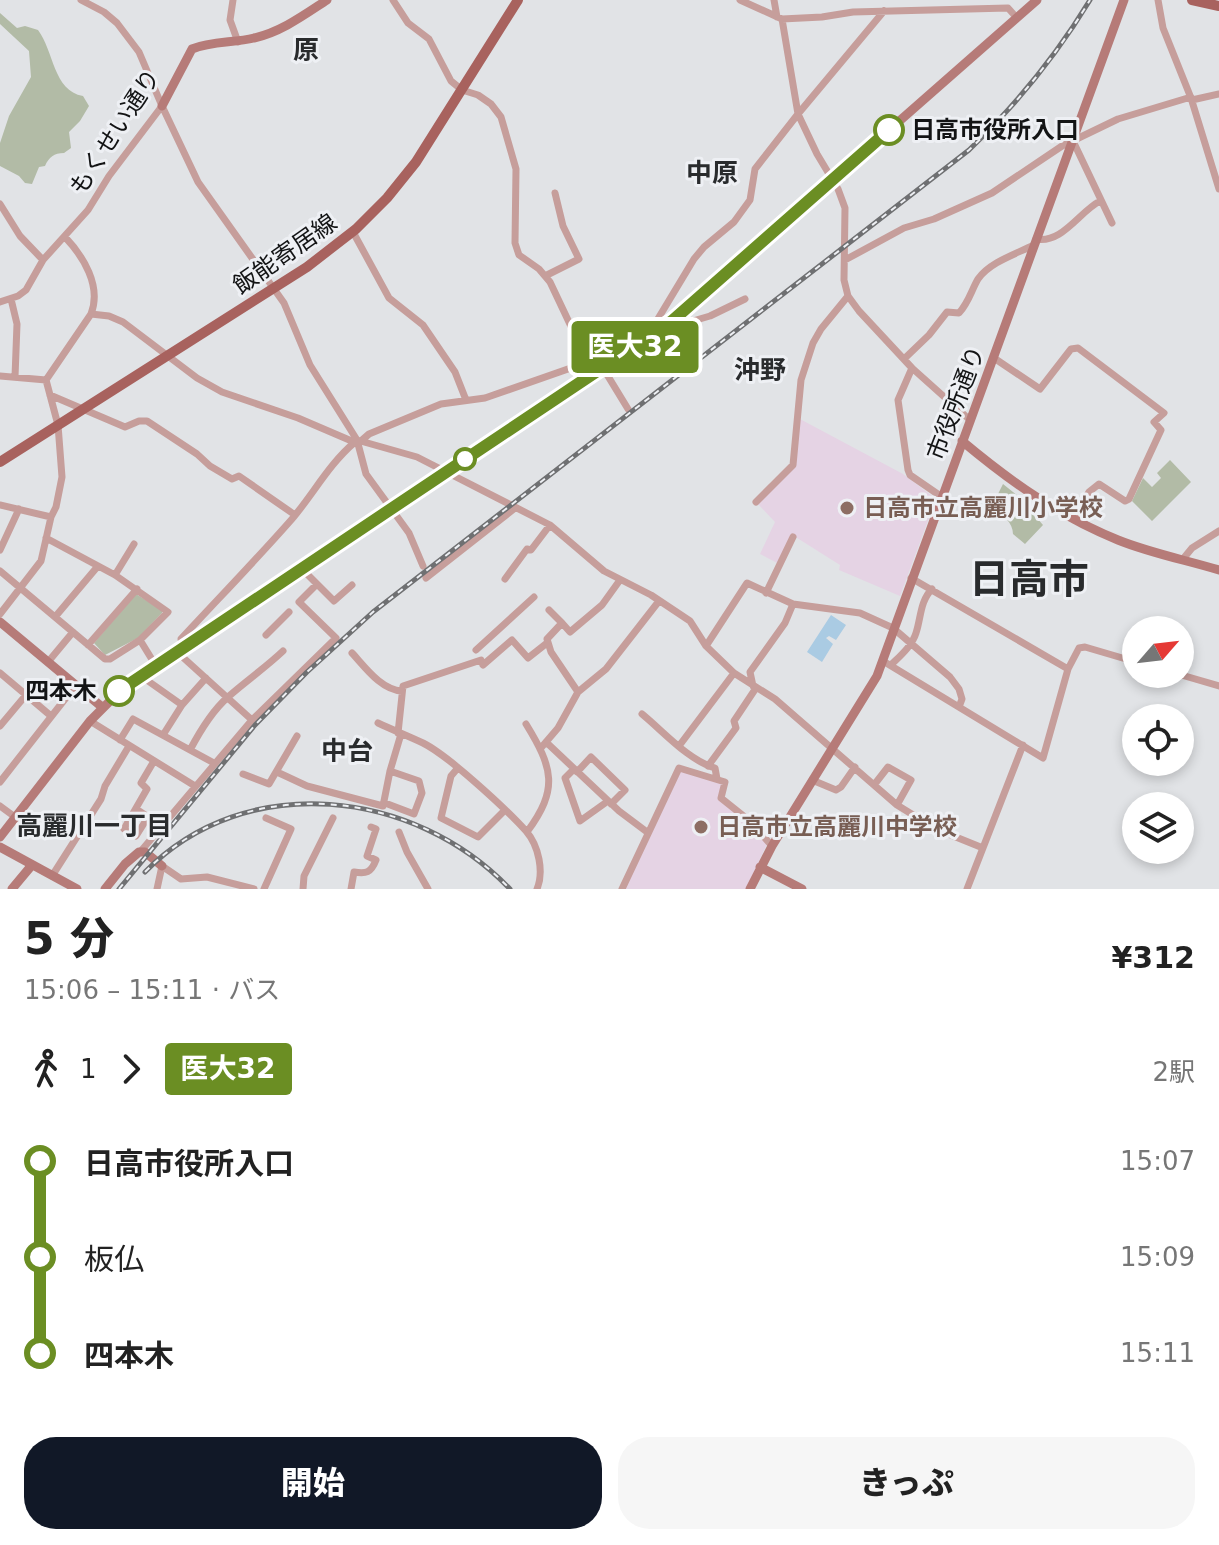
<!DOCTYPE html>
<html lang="ja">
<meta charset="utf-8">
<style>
:root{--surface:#fff;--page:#f6f6f6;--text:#222;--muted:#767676;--accent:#111827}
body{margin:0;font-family:"DejaVu Sans","Noto Sans JP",sans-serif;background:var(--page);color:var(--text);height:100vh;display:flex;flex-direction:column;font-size:30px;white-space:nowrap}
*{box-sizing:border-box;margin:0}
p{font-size:26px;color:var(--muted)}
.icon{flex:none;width:44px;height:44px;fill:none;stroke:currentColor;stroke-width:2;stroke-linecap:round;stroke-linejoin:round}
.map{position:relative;height:889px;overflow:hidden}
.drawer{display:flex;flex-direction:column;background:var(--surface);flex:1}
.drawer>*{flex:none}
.badge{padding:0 16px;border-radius:6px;font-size:28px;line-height:52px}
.needle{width:52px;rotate:62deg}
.buttons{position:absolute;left:1122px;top:616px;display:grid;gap:16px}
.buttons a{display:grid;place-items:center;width:72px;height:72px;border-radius:50%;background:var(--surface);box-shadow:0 4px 12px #0003;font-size:40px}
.map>.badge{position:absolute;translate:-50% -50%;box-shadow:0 0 0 4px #fff}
.legs{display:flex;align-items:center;gap:12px;height:88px;padding:0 24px;font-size:26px}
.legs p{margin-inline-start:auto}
.headline{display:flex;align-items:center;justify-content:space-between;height:136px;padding:0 24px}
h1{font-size:44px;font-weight:800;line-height:60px}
.action{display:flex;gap:16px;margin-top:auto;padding:16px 24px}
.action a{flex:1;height:92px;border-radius:32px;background:var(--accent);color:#fff;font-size:32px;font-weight:800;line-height:92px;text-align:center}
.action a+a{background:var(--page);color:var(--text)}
ul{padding:0 24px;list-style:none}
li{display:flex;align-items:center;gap:28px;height:96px;font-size:30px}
li i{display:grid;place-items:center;width:12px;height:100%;margin:0 10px;background:currentColor}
li i::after{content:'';width:20px;height:20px;margin:-10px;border:6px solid;border-radius:50%;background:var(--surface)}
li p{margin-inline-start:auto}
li:first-child i{background:linear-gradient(#0000 50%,currentColor 0)}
li:last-child i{background:linear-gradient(currentColor 50%,#0000 0)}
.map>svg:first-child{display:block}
.education{fill:#e5d3e4}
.green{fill:#b2bba6}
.water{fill:#aacbe3}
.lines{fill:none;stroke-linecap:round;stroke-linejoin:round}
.street{stroke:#c69e9b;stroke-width:7}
.secondary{stroke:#b67b78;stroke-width:9}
.primary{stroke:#a8625e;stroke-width:10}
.rail-casing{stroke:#6f7072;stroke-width:5}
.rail{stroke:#eef0f4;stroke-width:2;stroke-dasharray:6;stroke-linecap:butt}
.line-1-casing{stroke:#fff;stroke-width:18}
.line-1{stroke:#6b8e23;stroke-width:12}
.stop-1-dot{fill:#fff;stroke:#6b8e23;stroke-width:4}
.education-dot{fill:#8d6e63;stroke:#eef0f4;stroke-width:3}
.labels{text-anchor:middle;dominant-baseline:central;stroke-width:6;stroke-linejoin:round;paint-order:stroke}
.stop-label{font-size:24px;font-weight:bold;fill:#131415;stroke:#eef0f4;text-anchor:start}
.street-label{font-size:24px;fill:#131415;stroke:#eef0f4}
.education-label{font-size:24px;font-weight:bold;fill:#785e54;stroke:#eef0f4;text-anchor:start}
.neighbourhood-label{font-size:26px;font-weight:bold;fill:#292b2d;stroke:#eef0f4}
.town-label{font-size:40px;font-weight:bold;fill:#292b2d;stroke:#eef0f4}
</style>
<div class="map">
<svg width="1219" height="889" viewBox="0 0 1219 889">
<rect width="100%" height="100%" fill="#e1e3e6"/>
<!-- education -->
<path class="education" d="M798 418 903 474 936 499 900 596 839 570 840 565 794 536 779 564 760 554 775 522 757 503 794 466Z
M681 770 722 782 719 799 749 823 750 831 767 844 746 889H624Z"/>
<!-- green -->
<path class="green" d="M0 13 17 28 25 26 38 30C54 51 53 91 83 96L89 106 80 121 69 132 71 148 64 153C54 153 49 157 45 166L39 167 32 184 25 183 19 176 0 166V143L9 116 31 77 29 51 0 24Z
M1170 460 1191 482 1152 521 1132 501 1143 478 1152 487 1161 478 1157 473Z
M1003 484 1018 496 1043 525 1025 544 1013 534C1013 522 1001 513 992 506Z
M136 594 162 610V613L138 638 105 655 94 643Z"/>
<!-- water -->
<path class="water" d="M831 615 846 625 836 640 829 636 826 638 833 644 822 662 807 652Z"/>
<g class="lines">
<!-- street -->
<path class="street" d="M81 0 104 12 117 23 139 52 162 106 198 182 284 303 310 365 357 440 366 474 409 533 423 566
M233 0 230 20 238 42
M393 0 408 23 429 39 451 81 462 90 478 95 491 104 501 117 516 169 515 243 519 255 539 269 550 282 594 375
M740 0 782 19 822 17 853 12 1008 8 1017 18
M774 0 777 17
M1158 0 1163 28 1191 98 1219 189
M782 19 798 114 817 154 838 189 845 208 844 280 848 296 859 311 912 368 970 420
M1192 100 1219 94
M1073 141 1112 223
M0 204 20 236 43 260
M353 232 389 298 423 325 455 372 466 400
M1036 239C1062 244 1079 212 1100 201
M845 260 904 228 934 219 992 193 1062 146 1118 119 1191 97
M545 276 579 259 563 226 555 193
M11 299 17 324 15 377
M0 302 18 296 26 290 43 260 88 210 109 176 162 106
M91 314 109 316 123 322 197 378 222 392 298 418 354 442
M672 321 675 325H679L710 316 745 299
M651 336 650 332 694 259 704 247 734 222 750 200 755 169 798 114 884 11
M994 358 1040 389 1071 349 1078 348 1164 413 1154 422 1161 430 1129 499 1125 501 1099 484 1089 492 1074 520
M904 359 929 335 947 312 959 313C969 302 971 291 978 279 990 262 1016 254 1034 245
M603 368 628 409
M912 368 898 400 908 470 910 475 942 497
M0 376 46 380
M50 395 125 427 139 421H147L197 454 210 466 232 479 239 476 295 515
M357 440 417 457 550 525 604 571 651 595 690 621 706 646 734 673 775 699 897 805 936 829 983 848
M361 441 369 434 441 404 485 398 628 348
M756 502 793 465 801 380 813 343 821 329 848 296
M0 505 51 517
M46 538 115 575 168 612 140 640
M0 550 19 509
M1183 559 1192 548 1219 531
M301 568 334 601 352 585
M0 571 105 659H110L140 640 156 666
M115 575 134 544
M426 578 515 508
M911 578 1068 669
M505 579 527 549 531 550 550 525
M766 593 793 537
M549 610 562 623
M0 614 41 561 51 517 56 507 62 477 58 425 46 380 91 314C102 286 83 256 65 237
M55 617 98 566
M266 635 289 612
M88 645 137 589
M706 646 747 583 793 604 860 613 893 628 950 677 959 689 962 699 959 707
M183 648 181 639C218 599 256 560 292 519 314 493 329 464 355 442
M476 650 534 597
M177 652 252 720
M352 653C365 667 381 690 402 691
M883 661 1043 758 1068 669 1079 648 1085 647 1136 662
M48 662 73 632
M483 665 512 640 528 658 547 643
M891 665C900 656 912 646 916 633 921 618 920 601 932 589
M0 673 51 716
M1178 674 1219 686
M141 676 182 705
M753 686 750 672 785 623 793 604
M578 692 551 652 547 639 562 623 570 632 602 605 620 580
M642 714C664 732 688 760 715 768L717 779
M90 721 195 786
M378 723C393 730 408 736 423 743 449 756 506 809 526 831 539 846 544 872 537 889
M526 724C553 768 559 789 527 832
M0 726 26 695
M398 733 403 686 481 660
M163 735 182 705 206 678
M120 740 133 719 214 763
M546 742 619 811 647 832
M679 746 734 673
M540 749 558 728 578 692 606 669 659 601
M190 750C200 731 212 711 228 697 246 681 265 668 283 651
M708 766 736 728 734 721 756 688
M457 769 451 776 441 818 478 837 504 811
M574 769 565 778 580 821 608 801
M277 772 307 786 383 806 390 771 401 734
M577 772 591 757 625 790 611 804
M243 774 269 784 297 736
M812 780 836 790 841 787 855 767
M0 782 76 685
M874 785 888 767 911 780 897 805
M385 803 414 814 422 793 419 781 390 771
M0 806 15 817
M136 809 148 817 136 836 124 829 147 789 141 783 154 761
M399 832 407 852 428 889
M141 851 252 720 336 638 299 602 317 584
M52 876 101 799 105 786 129 746
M157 889 162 866 181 879 207 877 254 889
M264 889 291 829 266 818
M303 889 304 876 333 818
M351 889 354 872C366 874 371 873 376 860L367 856 376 829 371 827
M622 889 679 768 725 782 721 798 751 822 772 846
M967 889 1023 745"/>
<!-- secondary -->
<path class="secondary" d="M162 106 192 49C211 41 234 43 254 38 281 32 304 15 327 0
M962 441C1011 482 1059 516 1118 540 1150 553 1186 560 1219 570
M0 622 102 707
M0 837 90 721 123 688 672 321 1037 0
M0 847 77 889
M760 867 802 889
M12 889 32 865
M105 889 125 864 139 852H145L162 866
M750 889 772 846 877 676 1124 0"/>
<!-- primary -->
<path class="primary" d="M1192 0 1219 6
M0 462 307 267 356 229 387 198 416 162 518 0"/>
<defs>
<path id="rail" d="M145 872C246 769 415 789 510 889
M119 889 255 725 307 672 373 612 969 150C1016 105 1056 56 1090 0"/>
</defs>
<!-- rail casing -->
<use href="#rail" class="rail-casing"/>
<!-- rail -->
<use href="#rail" class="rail"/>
</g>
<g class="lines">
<defs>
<path id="line-1" d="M119 691 672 321 889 130"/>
</defs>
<!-- line-1 casing -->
<use href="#line-1" class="line-1-casing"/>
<!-- line-1 -->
<use href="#line-1" class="line-1"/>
</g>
<!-- markers -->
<g class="stop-1-dot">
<circle cx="889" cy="130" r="14"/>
<circle cx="465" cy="459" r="10"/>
<circle cx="119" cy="691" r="14"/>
</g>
<g class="education-dot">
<circle cx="847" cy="508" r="8"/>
<circle cx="701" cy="827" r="8"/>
</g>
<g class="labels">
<!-- stop labels -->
<g class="stop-label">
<text x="911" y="130">日高市役所入口</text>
<text x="97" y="691" text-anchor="end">四本木</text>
</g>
<!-- street labels -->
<g class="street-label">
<text transform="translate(115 132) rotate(-57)">もくせい通り</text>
<text transform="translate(285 254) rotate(-35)">飯能寄居線</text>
<text transform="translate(956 403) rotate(-69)">市役所通り</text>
</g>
<!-- education labels -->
<g class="education-label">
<text x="863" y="508">日高市立高麗川小学校</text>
<text x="717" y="827">日高市立高麗川中学校</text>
</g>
<!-- neighbourhood labels -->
<g class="neighbourhood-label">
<text x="306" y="50">原</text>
<text x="712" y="173">中原</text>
<text x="760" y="370">沖野</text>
<text x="347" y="751">中台</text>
<text x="94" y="826">高麗川一丁目</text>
</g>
<!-- town labels -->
<g class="town-label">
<text x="1029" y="579">日高市</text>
</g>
</g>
</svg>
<div class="buttons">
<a><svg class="needle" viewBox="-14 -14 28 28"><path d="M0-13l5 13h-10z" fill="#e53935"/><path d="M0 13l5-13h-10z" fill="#767676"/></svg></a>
<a><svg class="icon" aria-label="locate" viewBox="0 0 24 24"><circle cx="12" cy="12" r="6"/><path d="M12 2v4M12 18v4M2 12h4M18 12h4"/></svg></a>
<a><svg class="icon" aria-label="layers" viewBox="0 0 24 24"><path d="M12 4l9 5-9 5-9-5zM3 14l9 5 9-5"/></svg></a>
</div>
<b class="badge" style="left:635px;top:347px;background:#6b8e23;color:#fff">医大32</b>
</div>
<section class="drawer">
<div class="headline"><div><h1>5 分</h1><p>15:06 – 15:11 · バス</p></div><b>¥312</b></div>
<div class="legs"><svg class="icon" aria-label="walk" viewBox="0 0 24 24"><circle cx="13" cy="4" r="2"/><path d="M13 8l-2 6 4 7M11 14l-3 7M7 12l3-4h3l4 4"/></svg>1<svg class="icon" aria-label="forward" viewBox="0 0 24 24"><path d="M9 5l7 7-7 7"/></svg><b class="badge" style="background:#6b8e23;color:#fff">医大32</b><p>2駅</p></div>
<ul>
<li><i style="color:#6b8e23"></i><b>日高市役所入口</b><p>15:07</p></li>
<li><i style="color:#6b8e23"></i><span>板仏</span><p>15:09</p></li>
<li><i style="color:#6b8e23"></i><b>四本木</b><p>15:11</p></li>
</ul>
<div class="action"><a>開始</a><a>きっぷ</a></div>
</section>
